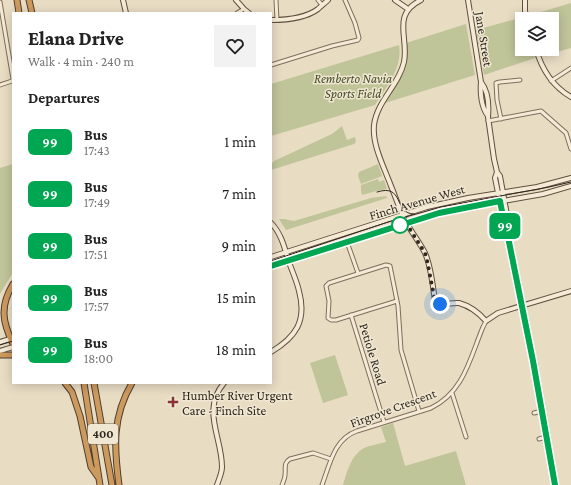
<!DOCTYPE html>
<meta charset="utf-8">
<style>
:root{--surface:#fff;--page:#f2f2f2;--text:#222;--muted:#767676}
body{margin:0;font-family:"Crimson Pro",serif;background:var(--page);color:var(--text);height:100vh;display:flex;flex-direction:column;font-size:15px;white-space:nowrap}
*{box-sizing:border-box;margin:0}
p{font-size:13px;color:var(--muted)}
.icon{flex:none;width:22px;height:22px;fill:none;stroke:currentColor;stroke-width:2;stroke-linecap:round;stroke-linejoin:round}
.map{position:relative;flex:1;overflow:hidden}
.sheet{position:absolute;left:12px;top:12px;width:260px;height:372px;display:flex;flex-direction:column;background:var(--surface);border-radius:0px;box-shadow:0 2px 10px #0003}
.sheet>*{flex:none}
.badge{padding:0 8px;border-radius:6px;font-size:14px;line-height:26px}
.controls{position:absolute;left:515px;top:12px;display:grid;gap:8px}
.controls a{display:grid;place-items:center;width:44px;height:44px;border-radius:0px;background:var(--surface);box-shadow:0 2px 10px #0003;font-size:20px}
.you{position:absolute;width:20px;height:20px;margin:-10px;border:3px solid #fff;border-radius:50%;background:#1a73e8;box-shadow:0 0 0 6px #1a73e833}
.map>.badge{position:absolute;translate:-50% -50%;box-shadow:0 0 0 2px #fff}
h2{padding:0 16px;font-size:15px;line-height:36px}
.round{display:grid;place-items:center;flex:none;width:42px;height:42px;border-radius:0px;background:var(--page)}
.overview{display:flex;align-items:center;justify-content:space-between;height:68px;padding:0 16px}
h1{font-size:19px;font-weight:800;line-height:30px}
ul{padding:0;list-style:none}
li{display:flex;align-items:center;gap:12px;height:52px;padding:0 16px}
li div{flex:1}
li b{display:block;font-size:15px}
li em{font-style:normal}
li .badge{min-width:44px;font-weight:700;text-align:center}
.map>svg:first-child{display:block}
.green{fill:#c0c499}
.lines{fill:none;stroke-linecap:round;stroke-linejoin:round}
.street-casing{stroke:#7f6e5c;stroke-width:5}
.secondary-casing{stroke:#61503f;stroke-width:6}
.highway-casing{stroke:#4e3d30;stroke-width:7}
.street{stroke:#f4ead5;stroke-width:3}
.secondary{stroke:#f4ead5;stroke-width:4}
.highway{stroke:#cd9a5e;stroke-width:5}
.tram{stroke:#31271e;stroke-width:1}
.line-casing{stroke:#fff;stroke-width:9}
.line{stroke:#00a651;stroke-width:6}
.walk{stroke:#31271e;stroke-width:4;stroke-dasharray:0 7.2}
.stop-dot{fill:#fff;stroke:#00a651;stroke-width:2}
.poi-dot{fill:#873436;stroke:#f0e7d2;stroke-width:1.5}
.labels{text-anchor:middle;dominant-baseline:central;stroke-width:3;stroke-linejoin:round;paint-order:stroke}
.shield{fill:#f0e7d2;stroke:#6a6154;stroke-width:1}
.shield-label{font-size:12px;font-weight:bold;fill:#31271e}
.street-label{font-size:13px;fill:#31271e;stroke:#f0e7d2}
.park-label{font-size:13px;font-style:italic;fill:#434b27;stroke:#f0e7d2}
.poi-label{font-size:13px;fill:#31271e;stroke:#f0e7d2;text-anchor:start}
</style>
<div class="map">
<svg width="571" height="485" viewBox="0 0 571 485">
<rect width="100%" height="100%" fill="#e8dcc3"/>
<!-- green -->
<path class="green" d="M571 3V48L543 56 541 49H552V19H532L531 15Z
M523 17 522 49H532L535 58 484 75 476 30Z
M466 24 475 75 385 103 400 76 406 43Z
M399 45C403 68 386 87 375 105L271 136V84Z
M342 126 347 140 355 137 356 142 354 144 271 170V164L274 161 332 134Z
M13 164V272L0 294V168Z
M378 164 382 176 361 184 358 176 359 172Z
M378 179 379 182 384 180 387 189 380 190 362 195 361 191V185Z
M386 196 387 198 286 230 279 219H284L294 221 371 198Z
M335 355 348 395 323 403 310 363Z
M393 423 405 466 456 451 466 485H343C347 472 351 455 364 448 371 445 379 444 386 442L381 427Z"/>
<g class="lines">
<defs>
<path id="street" d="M276 0 277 20
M318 0 322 5
M0 2 13 79
M237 13 244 9
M271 65 332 46 358 40 359 38 355 23 345 0
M551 81 571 68
M0 85 12 81 13 79
M501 119 497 100 496 83 500 82 520 80
M488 121 541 111 566 133 571 149
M347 242 358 273
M397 301 336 320H331L328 318 329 301 326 286 329 283 386 265 390 266 398 306 401 350 419 411
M351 315 384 422
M452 393 466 437
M534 413 542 411
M539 439 546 437
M282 485C283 482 285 478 285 475 286 468 283 463 290 459L313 453 331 459
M322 485C330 464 334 439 357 431L431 408C464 392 470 358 483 327L486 321"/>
<path id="secondary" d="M123 0 126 13
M236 0 244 9 249 13
M395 0 408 9
M421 0C391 15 409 37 404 62 399 85 377 101 374 125 372 145 384 167 391 186 396 198 400 211 406 222 412 233 420 243 425 253 431 266 433 287 435 301 440 307 451 302 459 303 470 306 479 313 486 321L498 313 571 291
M468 0 481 82C480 92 481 107 488 116
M525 0V11L527 19
M271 20C286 20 306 18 318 9 321 6 325 3 328 0
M536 49C542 70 552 86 571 97
M481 82C488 91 489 106 488 117L494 159 497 172 500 176 509 226 507 232
M497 172 495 178 505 227 507 232 533 361 555 485
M271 223C282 234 285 250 290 265 293 273 297 282 299 291 307 321 296 337 271 352
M271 257 427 207 468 198 537 187 571 178
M271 266 446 211 543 194 571 186
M0 342 13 338
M0 351 13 347
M217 485C219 479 222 473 222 467 222 437 201 410 224 383"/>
<path id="highway" d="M17 0 19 13
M29 0 32 13
M13 284C0 306 2 321 13 344
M0 355H13
M65 383 72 392 80 416 91 467 98 477
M84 383 100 485
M94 383 112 485
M119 485C114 447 112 417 132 383"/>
</defs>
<!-- street casing -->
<use href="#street" class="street-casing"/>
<!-- secondary casing -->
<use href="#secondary" class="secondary-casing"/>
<!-- highway casing -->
<use href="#highway" class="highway-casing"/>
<!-- street -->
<use href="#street" class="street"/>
<!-- secondary -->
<use href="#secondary" class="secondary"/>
<!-- highway -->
<use href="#highway" class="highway"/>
<!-- tram -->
<path class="tram" d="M377 192C405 183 393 214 414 214
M271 261 388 222 441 207 549 187 571 182
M0 345 13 341"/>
</g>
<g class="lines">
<defs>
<path id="line" d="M271 266 439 213 500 201 505 227 507 232 533 361 555 485"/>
</defs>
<!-- line casing -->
<use href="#line" class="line-casing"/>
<!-- line -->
<use href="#line" class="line"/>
<!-- walk -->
<path class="walk" d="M400 225 406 223 425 253 427 260 435 301 440 304"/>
</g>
<!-- markers -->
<circle class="stop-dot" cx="400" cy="225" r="8"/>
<path class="poi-dot" d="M171 396h4v4h4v4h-4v4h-4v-4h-4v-4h4z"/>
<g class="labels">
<!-- shield labels -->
<rect class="shield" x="88" y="424" width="30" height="20" rx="3"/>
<g class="shield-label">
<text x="103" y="434">400</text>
</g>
<!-- street labels -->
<g class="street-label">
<text transform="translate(484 39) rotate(81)">Jane Street</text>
<text transform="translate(417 202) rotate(-16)">Finch Avenue West</text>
<text transform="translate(373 354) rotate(73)">Petiole Road</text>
<text transform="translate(393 408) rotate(-20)">Firgrove Crescent</text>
</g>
<!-- park labels -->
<g class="park-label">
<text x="353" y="78">Remberto Navia<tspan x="353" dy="15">Sports Field</tspan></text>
</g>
<!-- poi labels -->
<g class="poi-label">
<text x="182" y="395">Humber River Urgent<tspan x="182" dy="15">Care - Finch Site</tspan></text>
</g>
</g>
</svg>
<div class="controls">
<a><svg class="icon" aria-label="layers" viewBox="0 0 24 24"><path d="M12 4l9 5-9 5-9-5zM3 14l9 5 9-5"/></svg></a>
</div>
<div class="you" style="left:440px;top:304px"></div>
<b class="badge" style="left:505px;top:226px;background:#00a651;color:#fff">99</b>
<section class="sheet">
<div class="overview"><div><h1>Elana Drive</h1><p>Walk · 4 min · 240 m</p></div><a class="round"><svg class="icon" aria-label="heart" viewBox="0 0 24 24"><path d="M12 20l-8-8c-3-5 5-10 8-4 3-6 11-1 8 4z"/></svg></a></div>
<h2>Departures</h2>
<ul>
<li><span class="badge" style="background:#00a651;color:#fff">99</span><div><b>Bus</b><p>17:43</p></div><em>1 min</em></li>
<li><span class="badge" style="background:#00a651;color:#fff">99</span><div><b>Bus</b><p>17:49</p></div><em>7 min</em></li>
<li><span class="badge" style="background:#00a651;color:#fff">99</span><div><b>Bus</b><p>17:51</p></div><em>9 min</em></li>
<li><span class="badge" style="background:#00a651;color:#fff">99</span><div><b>Bus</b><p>17:57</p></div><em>15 min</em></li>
<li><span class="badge" style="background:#00a651;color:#fff">99</span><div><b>Bus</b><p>18:00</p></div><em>18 min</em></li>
</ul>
</section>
</div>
